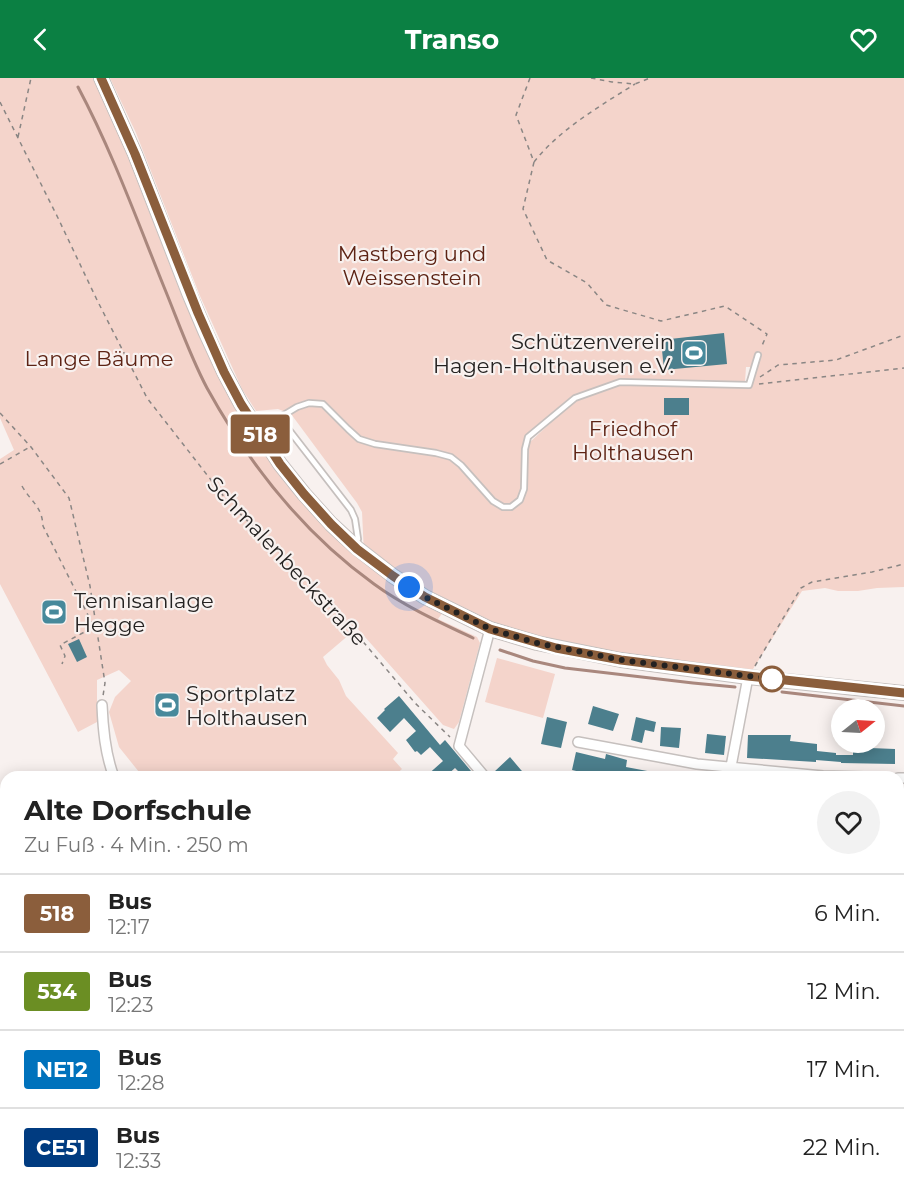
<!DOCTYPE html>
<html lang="de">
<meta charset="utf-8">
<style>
:root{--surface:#fff;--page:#f2f2f2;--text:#222;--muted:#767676;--line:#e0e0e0;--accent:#0b8043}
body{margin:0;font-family:Montserrat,sans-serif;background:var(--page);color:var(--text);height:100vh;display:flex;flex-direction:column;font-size:22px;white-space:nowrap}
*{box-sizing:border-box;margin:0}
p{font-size:20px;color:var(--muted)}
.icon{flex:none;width:33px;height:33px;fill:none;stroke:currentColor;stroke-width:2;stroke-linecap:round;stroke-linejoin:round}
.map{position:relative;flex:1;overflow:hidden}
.side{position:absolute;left:0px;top:693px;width:904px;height:426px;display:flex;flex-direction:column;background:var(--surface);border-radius:18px 18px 0 0;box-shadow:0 3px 15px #0003}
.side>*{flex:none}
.badge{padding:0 12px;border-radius:4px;font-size:21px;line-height:39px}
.needle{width:39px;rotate:72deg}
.tools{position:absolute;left:831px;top:621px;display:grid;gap:12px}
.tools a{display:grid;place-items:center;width:54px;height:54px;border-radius:50%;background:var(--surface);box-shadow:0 3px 15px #0003;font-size:30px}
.you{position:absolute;width:30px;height:30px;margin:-15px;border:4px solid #fff;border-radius:50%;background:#1a73e8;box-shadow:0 0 0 9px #1a73e833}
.map>.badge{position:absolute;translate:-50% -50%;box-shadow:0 0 0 3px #fff}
.round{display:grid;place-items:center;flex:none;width:63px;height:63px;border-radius:32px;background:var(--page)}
.head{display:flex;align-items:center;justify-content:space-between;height:102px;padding:0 24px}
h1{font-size:28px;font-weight:700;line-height:45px}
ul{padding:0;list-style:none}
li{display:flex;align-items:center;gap:18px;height:78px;padding:0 24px;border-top:2px solid var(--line)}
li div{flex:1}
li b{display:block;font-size:22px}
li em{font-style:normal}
li .badge{min-width:66px;font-weight:700;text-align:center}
header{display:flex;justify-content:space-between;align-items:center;height:78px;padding:0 24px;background:var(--accent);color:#fff;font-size:27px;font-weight:700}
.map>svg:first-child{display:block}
.green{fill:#f4d4cb;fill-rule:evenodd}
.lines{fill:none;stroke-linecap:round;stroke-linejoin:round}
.stream{stroke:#a9877d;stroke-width:3}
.building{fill:#4c7f8d}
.lane-casing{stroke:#c6c0be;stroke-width:8}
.street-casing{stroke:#c6c0be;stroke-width:12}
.primary-casing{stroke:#c6c0be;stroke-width:16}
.path{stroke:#8a8684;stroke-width:1.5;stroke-dasharray:4.5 4.5;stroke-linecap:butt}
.lane{stroke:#fff;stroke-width:4.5}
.street{stroke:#fff;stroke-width:9}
.primary{stroke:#fff;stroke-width:14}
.line-casing{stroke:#fff;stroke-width:14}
.line{stroke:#8b5e3c;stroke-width:9}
.walk{stroke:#242221;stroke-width:6;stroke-dasharray:0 10.8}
.stop-dot{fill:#fff;stroke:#8b5e3c;stroke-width:3}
.labels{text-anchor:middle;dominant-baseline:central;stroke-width:4.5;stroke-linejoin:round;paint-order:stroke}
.park-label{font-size:21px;fill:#5d2314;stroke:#f8f1ef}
.poi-label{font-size:21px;fill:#242221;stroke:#f8f1ef;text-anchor:start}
.street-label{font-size:21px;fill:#242221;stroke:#f8f1ef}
</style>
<header><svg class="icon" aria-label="back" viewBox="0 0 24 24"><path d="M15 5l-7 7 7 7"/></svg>Transo<svg class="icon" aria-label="heart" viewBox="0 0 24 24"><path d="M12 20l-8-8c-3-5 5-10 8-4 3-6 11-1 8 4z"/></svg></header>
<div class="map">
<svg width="904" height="1119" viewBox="0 0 904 1119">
<rect width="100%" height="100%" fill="#f8f1ef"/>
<!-- green -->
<path class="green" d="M0 0H95L122 63 183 221 219 297 236 328 364 476 362 434 357 425 291 336 278 331 256 333 242 311 200 218 136 55 110 0H904V509L877 510 858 513H838L825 510 802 513 748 599 575 574 446 530 438 541 477 559 480 565 459 644 454 651 443 647 357 550 323 579 327 587 339 602 346 618 398 675 393 681 402 691 393 699H143L119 669 109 634 115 619 131 603 119 592 97 602V644L78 654 0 506V381L14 372 0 340ZM746 289H757L752 307 621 306 576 321 529 365 527 395 526 359 534 350 574 319 619 302 745 304Z
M497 580 555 596 543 640 485 624Z
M422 1113H554L562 1115 566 1119H406Z"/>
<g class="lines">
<!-- stream -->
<path class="stream" d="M78 9C112 73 137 142 164 209 178 243 190 278 207 310 249 386 303 455 374 506 404 528 439 544 473 560
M500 572 533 583 565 590 693 605 735 609
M782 614 904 628
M167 1117 175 1113"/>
</g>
<!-- building -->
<path class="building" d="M724 255 727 286 664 292 661 262Z
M664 320H689V337H664Z
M79 561 87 579 77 584 68 566Z
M399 618 440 667 445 662 471 693 464 699 455 690 445 699H425L443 683 430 669 421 677 417 673 415 674 406 662 416 653 404 640 390 654 377 640 385 632 384 631Z
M593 628 619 636 613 653 588 646Z
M547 639 567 644 561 670 541 666Z
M636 639 656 644 654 654 645 652 642 665 631 662Z
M661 649 681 650 679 670 660 668Z
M707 656 726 658 724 677 705 675Z
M748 657H791L790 663 817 666V673L836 675V677H853V667H870V670L895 671V686L841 685V684L816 682V684L747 680Z
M576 674 605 681 606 676 627 682 626 689 658 695V699H610L611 697 593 693V697L572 692Z
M510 679 521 692 528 699H498L494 694Z"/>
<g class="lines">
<defs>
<path id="lane" d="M279 339 351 432 355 441 358 461 355 465
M259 352 297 329 309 325 323 326 348 351 359 361 375 366 436 375 451 379 461 387 493 423 503 429H511L520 422 524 411 525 371 528 359 575 320 620 304 749 307 758 277
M0 1009 6 1006
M0 1075 6 1072"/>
<path id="street" d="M102 627C103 651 105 676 114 699
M578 664 697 686 823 698 864 699
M485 699 459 668 490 551
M729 699 748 599
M898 700H904
M898 785 904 782
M0 857 6 862
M898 922 904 918
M898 1055H904
M74 1113 77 1119
M747 1113 754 1119
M156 1119 167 1113"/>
<path id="primary" d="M101 0 135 76 189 215 206 255 224 294 241 326 280 386 304 416 331 446 357 470 393 498 425 519 490 551 537 565 621 582 748 599 904 615"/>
</defs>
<!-- lane casing -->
<use href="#lane" class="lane-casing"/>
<!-- street casing -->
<use href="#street" class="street-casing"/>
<!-- primary casing -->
<use href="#primary" class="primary-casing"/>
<!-- path -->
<path class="path" d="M530 0 516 37 534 84 523 131 547 182 587 205 606 227 661 243 725 228 767 256 761 270
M591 0 612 4 635 6 650 0
M0 24 58 140 97 222 147 320 229 425 296 490 365 566 415 625 450 659
M18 59 31 0
M534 84C560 51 600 28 635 6
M760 299 778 287 836 282 904 257
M759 306 904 290
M0 335 31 369 69 420 90 508 105 605 103 618
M0 386 30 369
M22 408C31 424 42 428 43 448L94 549 60 567 65 578 62 586
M755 588 801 510 812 504 872 494 904 486
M285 1113 321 1115 349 1119"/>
<!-- lane -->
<use href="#lane" class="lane"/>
<!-- street -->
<use href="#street" class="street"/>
<!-- primary -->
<use href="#primary" class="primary"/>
</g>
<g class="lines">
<defs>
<path id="line" d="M101 0 135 76 198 235 224 294 241 326 280 386 304 416 331 446 357 471 393 498 425 519 490 551 556 570 621 582 748 598 904 615"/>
</defs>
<!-- line casing -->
<use href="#line" class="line-casing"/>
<!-- line -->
<use href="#line" class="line"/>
<!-- walk -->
<path class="walk" d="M409 509 425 519 490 551 537 565 621 582 772 601"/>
</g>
<!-- icons -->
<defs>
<symbol id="stadium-square" viewBox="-11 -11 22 22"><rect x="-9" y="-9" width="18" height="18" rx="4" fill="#47899b" stroke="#f8f1ef"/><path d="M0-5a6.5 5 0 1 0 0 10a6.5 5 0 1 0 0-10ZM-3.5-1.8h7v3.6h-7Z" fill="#fff"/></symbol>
</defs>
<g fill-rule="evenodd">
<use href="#stadium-square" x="679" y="260" width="30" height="30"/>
<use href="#stadium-square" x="39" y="519" width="30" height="30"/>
<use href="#stadium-square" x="152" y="612" width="30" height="30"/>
</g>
<!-- markers -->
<circle class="stop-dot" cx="772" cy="601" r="12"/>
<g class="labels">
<!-- park labels -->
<g class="park-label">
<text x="412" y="175">Mastberg und<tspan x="412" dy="24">Weissenstein</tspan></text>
<text x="99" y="280">Lange Bäume</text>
<text x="633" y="350">Friedhof<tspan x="633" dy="24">Holthausen</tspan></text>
</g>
<!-- poi labels -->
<g class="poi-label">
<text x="674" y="263" text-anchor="end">Schützenverein<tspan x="674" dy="24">Hagen-Holthausen e.V.</tspan></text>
<text x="74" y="522">Tennisanlage<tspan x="74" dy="24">Hegge</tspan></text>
<text x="186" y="615">Sportplatz<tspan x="186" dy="24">Holthausen</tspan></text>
</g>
<!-- street labels -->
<g class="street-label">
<text transform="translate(287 483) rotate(47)">Schmalenbeckstraße</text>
</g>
</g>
</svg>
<div class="tools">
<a><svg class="needle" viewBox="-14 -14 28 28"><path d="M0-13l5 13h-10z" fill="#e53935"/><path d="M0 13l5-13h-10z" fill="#767676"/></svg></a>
</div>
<div class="you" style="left:409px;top:509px"></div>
<b class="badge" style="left:260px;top:356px;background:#8b5e3c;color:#fff">518</b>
<section class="side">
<div class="head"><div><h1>Alte Dorfschule</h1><p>Zu Fuß · 4 Min. · 250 m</p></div><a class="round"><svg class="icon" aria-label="heart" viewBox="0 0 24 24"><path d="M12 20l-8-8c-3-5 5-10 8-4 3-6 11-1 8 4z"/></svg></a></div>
<ul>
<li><span class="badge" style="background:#8b5e3c;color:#fff">518</span><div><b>Bus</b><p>12:17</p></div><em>6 Min.</em></li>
<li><span class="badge" style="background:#6b8e23;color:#fff">534</span><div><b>Bus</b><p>12:23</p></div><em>12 Min.</em></li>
<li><span class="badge" style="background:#0072bc;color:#fff">NE12</span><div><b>Bus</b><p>12:28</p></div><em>17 Min.</em></li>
<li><span class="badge" style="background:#003b80;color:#fff">CE51</span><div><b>Bus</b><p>12:33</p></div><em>22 Min.</em></li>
</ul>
</section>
</div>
